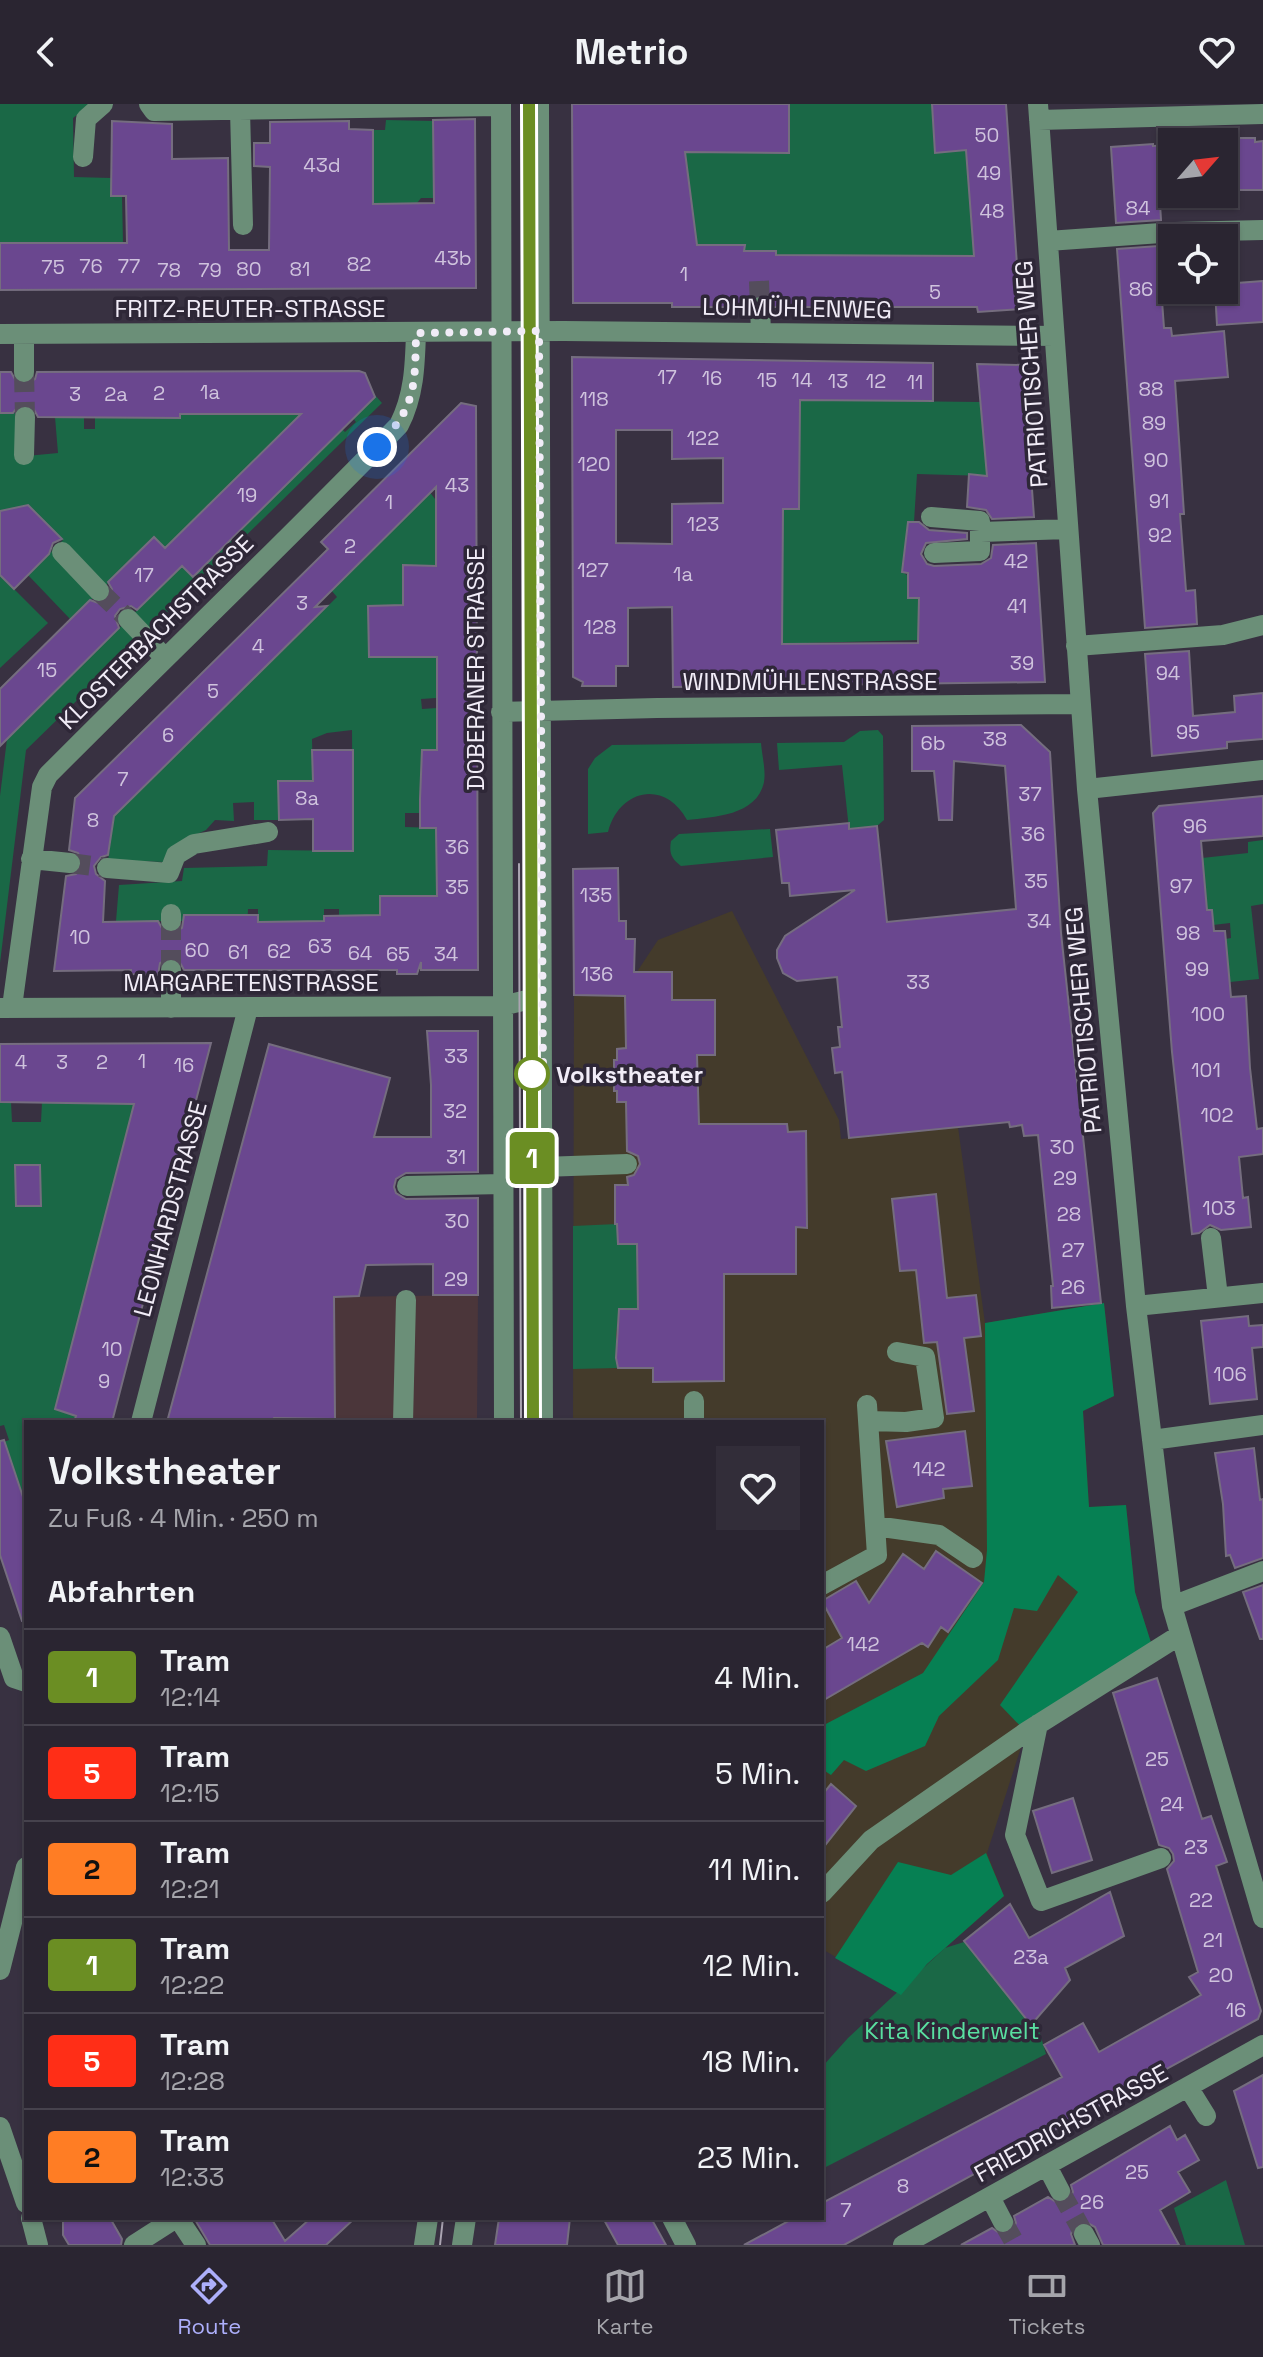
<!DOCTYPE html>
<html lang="de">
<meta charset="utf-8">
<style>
:root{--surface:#2a2531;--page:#322d39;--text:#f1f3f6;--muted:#a5a5ab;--line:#46424d;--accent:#adaffb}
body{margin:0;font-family:"Space Grotesk",sans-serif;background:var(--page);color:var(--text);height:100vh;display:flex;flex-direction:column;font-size:30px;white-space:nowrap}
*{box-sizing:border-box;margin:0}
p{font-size:26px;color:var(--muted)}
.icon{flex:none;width:44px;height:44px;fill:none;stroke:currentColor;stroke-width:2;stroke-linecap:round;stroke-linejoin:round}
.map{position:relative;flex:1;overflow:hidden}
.drawer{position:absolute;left:24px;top:1316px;width:800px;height:800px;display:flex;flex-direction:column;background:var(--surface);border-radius:0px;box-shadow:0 2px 6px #0004,0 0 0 2px var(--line)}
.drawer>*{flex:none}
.badge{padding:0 16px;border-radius:6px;font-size:28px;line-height:52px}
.needle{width:52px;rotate:62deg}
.tools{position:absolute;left:1158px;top:24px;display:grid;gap:16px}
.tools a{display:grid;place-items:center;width:80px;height:80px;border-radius:0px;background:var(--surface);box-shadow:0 2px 6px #0004,0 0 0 2px var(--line);font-size:40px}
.you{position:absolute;width:40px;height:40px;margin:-20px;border:6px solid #fff;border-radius:50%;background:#1a73e8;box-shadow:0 0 0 12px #1a73e833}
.map>.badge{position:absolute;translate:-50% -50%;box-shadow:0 0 0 4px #fff}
h2{padding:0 24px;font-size:30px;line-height:72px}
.round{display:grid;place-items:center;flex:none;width:84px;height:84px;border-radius:0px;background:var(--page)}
.head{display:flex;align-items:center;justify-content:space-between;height:136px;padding:0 24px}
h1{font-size:38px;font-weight:800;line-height:60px}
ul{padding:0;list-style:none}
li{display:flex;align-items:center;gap:24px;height:96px;padding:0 24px;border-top:2px solid var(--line)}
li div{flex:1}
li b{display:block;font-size:30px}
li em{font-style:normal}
li .badge{min-width:88px;font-weight:700;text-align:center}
header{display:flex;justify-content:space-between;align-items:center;height:104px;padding:0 24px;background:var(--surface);font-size:36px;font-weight:800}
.tabs{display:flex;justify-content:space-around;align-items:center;height:112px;border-top:2px solid var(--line);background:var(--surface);font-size:22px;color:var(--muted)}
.tabs a{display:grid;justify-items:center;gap:4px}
.tabs .active{color:var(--accent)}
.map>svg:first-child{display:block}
.industrial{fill:#4b363a}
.medical{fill:#443b2b}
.green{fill:#1a6846}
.forest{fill:#068053}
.building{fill:#6a478f;stroke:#756d7f;stroke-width:2;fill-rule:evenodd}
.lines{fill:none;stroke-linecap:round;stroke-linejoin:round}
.minor-tunnel{stroke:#544d5c;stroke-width:20;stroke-dasharray:20 10;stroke-linecap:butt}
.minor{stroke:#6b8f78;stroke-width:20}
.tram{stroke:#aba5b2;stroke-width:2}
.line-casing{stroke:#fff;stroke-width:18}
.line{stroke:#6b8e23;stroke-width:12}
.walk{stroke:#f1ecf7;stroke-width:8;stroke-dasharray:0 14.4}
.stop-dot{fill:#fff;stroke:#6b8e23;stroke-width:4}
.labels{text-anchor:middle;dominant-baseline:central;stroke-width:7;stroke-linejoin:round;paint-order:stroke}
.number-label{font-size:20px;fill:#cfc3dd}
.street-label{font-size:24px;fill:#f1ecf7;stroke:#2e2737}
.stop-label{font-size:24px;font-weight:bold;fill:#f1ecf7;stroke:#2e2737;text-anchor:start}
.park-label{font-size:24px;fill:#59dfa0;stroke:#2e2737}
</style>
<header><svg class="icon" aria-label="back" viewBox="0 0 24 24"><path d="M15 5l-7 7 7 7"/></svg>Metrio<svg class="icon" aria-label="heart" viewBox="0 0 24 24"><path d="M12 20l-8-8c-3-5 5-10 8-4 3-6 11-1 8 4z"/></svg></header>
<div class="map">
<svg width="1263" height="2141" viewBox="0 0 1263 2141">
<rect width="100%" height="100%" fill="#383141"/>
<!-- industrial -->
<path class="industrial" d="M269 940 390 974 334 1182V1193L478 1191 477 1318H167Z"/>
<!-- medical -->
<path class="medical" d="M732 807 839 1016 841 1035 958 1023 985 1219 1104 1199 1114 1292 1083 1307 1089 1403 1126 1401 1135 1488 1154 1548 1026 1628 987 1749 1004 1792 927 1860 901 1891 822 1845V1318H573L574 891 621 892 658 836Z"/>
<!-- green -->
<path class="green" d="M0 0H91L73 14 74 73 111 74V91L122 92 123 139H0Z
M789 0H963L975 168 945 151 886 154 776 151V147H744V141H697L685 48 789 49Z
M386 16 433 17 434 94H421L388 136 269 137 271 109H360L373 96V26H385Z
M374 290 382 299 26 646 0 859V692L7 635 182 462 194 473 342 325 345 328 356 318 353 314 372 296Z
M800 296 980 298 987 372 917 370 914 418H908L903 468 908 472V494H918V536L768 540 783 405H799Z
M0 309H16V353L58 349 55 313 84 312V325H95V312L180 314V310H301L165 444 154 434 71 516 28 471 63 436 28 401 0 407Z
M425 382 435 395V402H438L436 461H403V468L437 553 436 594 421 595 422 605 437 604V646H422L421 656 437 694 420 695V709H405V723L437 724 438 804 380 814 339 812V805H324V817L258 818V805H248L247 828 232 811H185L184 817H116L119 781 182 777 184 764 267 762 268 746 353 747 352 626 327 629 312 635 313 677H278L279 716H254V698L233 699 234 717 215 716 206 726 182 737 164 758 108 756 114 712 337 493 331 486Z
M0 471 48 519 0 564Z
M878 626 883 632 884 716 877 722 849 725 842 661 779 666 777 639 844 638 860 627Z
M761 639C762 651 766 667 764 678 757 712 713 713 687 716 665 675 619 685 608 728L588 730V665L595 654 612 641Z
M770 725 773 753 681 762C671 754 669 749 671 737L679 730Z
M1263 736V800L1251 802 1259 875 1230 878 1228 857 1216 858 1214 837 1231 834 1230 819 1213 821 1207 806 1202 754 1248 749V738Z
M150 976 122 1048 116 1071 137 1077 133 1091 112 1086 55 1305 76 1312 74 1318H26V1402L4 1338 9 1336 4 1321 0 1322V998H11L12 1018H41L42 998Z
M617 1120 618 1140H637L638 1205 619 1206 616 1232 618 1264 573 1265V1122Z
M964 1838 1031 1920 1036 1916 1046 1950 822 2065V1963L848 1934 945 1844Z
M1226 2076 1245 2141H1186L1174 2104Z"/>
<!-- forest -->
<path class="forest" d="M1104 1199 1114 1292 1083 1307 1089 1403 1126 1401 1135 1488 1154 1548 1026 1628 1000 1601 1078 1488 1058 1471 1037 1507 1014 1504 998 1556 939 1612 925 1642 866 1667 844 1656 831 1671 822 1665V1622L923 1569 984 1478 987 1446 985 1219Z
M986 1749 1004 1792 927 1860 901 1891 835 1854 898 1758 951 1771Z"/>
<!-- building -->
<path class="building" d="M572 0H789V49L685 48 697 141H745L744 147H776V151L974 152 966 46 935 49 932 0H1006L1020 205 978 208 977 203H773L770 195 760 190 752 192 747 203H672V199H573Z
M475 15 476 184 0 186V139H127L126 92H111L112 17 172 20V55L228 54 229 146H269L270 63 254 62V39H270V18L349 17V25L373 26V100L434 99 433 16Z
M1224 34H1255V38L1263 37V86H1224Z
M1153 40V42L1172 41V100H1160L1161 116 1116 119 1111 43Z
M1158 142 1164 224H1171L1172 232 1224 227 1228 273 1175 277 1184 410H1180L1186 487 1195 486 1197 520 1145 524 1117 145Z
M1263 177V218L1217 221 1215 186H1224V180Z
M572 253 933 259V297L800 296 799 405H783L782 540 918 539 919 494H908V469L902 468 908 418H919L929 426 967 429V435L926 439 921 450 927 460 934 462 981 460 991 454 993 441 1036 439 1045 578 673 583 672 503 628 504V562H616V582H582L583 578 573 573ZM616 326H672V355L723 354V399L672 400V440L616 439Z
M977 260 1023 261 1034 413 992 415 986 406 967 403 969 370 987 372Z
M359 267 365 269 375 293 193 473 182 462 137 506 131 502 120 505 115 512 119 524 0 642V585L90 496 101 500 108 496 112 485 108 478 154 433 165 444 301 310H180V314L38 313 32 302 25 300 18 302 13 309H0V268H11L17 279 25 281 35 275 37 268Z
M461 299 476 302 478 866H421V858L417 870H397V866H184L178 855 170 853 160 859 158 871 131 870V866L54 867 66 772 76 770 83 761 78 749 69 746 75 694 328 445 321 438ZM436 383V462L403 461V501L368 502 369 553H437V646H422L420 695V724H436L437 792H380V811L324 812V817L258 818V811H184L182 824 172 830 164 828 158 817 103 818 105 777 96 770 94 762 101 753 108 751 114 712 327 502 315 503Z
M28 401 62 435 53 439 49 450 14 485 0 471V407Z
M1189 547 1193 612 1235 608 1234 592 1263 589V635L1227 638V644L1152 652 1145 550Z
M1021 621 1050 648 1061 829 1101 1199 1052 1204 1051 1182H1053L1038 1031 1024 1032 1022 1021 1010 1023 1009 1018 849 1034 842 968 835 969 832 944 840 943 838 923H842L837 873 797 877 783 869 777 854V846L785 832 855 786 790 792 789 779H782L776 726 849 719V725L877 722 887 818 1016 805 1005 662 954 657 952 716H939L934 667H912V622Z
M312 646H353V747H313V715L279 716 278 677H313Z
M1263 692V732L1201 737 1207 806H1212L1214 827H1225L1231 893 1246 892 1250 964 1257 1025 1263 1024V1050L1239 1053 1243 1094 1248 1093 1251 1123 1221 1126 1210 1121 1199 1129 1192 1130 1172 948 1153 709 1159 702Z
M618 764 619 817H626V835H635L634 868H672V896H715V951H697L699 1020H787L788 1028 806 1027 807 1124 796 1123V1170H724V1277L653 1278V1264H618L616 1254 619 1205H638L637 1140H618L617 1120H615V1081H628L627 1073 634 1071 640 1060 638 1052 627 1047 626 998H617V987H614V956H617V945L626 944 625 892 574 891 573 765Z
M427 927H478V1068L406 1069 396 1075 394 1083 396 1089 406 1095 478 1094V1191H433V1160L366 1161 359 1192 334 1193 335 1315 274 1314 273 1318H167L269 940 390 974 374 1033H431V981Z
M211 939 112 1318H74L76 1312 55 1305 134 1000 0 998V940Z
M15 1061H40L41 1102H16Z
M936 1090 947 1194 976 1191 981 1232 964 1234 974 1307 947 1310 937 1238 924 1239 916 1166 900 1167 892 1095Z
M1248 1212 1249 1222 1263 1221V1243L1252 1244 1257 1295 1210 1300 1201 1217Z
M965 1327 972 1382 943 1385 944 1394 897 1403 886 1337Z
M4 1336 26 1402V1517H22L0 1451V1337Z
M1254 1344 1260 1396 1263 1395V1454L1235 1464 1230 1451 1226 1452 1223 1400 1215 1349Z
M936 1447 982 1479 948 1528 941 1523 928 1543 922 1539 822 1597V1546L842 1534 822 1497 856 1477 869 1499 903 1450 924 1465Z
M1263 1481V1535H1260L1243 1488Z
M1157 1574 1202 1715 1211 1712 1227 1758 1216 1762 1261 1907 1258 1915 844 2141H744L794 2114H822V2099L1062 1973 1044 1941 1083 1919 1099 1948 1201 1891 1189 1873 1198 1868 1167 1765 1174 1757 1173 1750 1169 1744 1159 1741 1113 1589Z
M831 1680 856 1702 822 1745V1691Z
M1073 1694 1092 1756 1052 1769 1033 1707Z
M1110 1788 1124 1832 1065 1864 1070 1876 1031 1921 964 1837 1010 1800 1029 1834Z
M1263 1971V2063L1258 2064 1234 1987Z
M1170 2022 1177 2036 1185 2031 1199 2056 1178 2068 1190 2088 1160 2106 1179 2141H1103L1095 2123 1084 2117 1073 2124 1071 2130 1075 2141H961L992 2124 1002 2131 1010 2129 1016 2119 1014 2112 1048 2093 1059 2100 1067 2098 1073 2088 1071 2081Z
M63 2114H110L122 2135 121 2141H69L63 2131Z
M194 2114H271L285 2137 311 2114H355L326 2141H210Z
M499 2114H570L567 2141H495Z
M603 2114H651L666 2141H618Z"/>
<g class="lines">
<!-- minor-tunnel -->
<path class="minor-tunnel" d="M759 177 760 203
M24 268 25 313
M99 487 128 515
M70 759 107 764
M171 866V817
M1060 2087 1084 2130
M1003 2118 1016 2141"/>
<!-- minor -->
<path class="minor" d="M149 0 154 7 501 2
M501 0 504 1318
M539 0 543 1318
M1038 0 1087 685 1136 1202 1172 1502 1263 1814
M240 6 243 121
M1039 16 1263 10
M83 53 86 15 103 0
M1048 137 1175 128 1263 126
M760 203 761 229
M0 230 564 227 1054 232
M24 230V268
M24 351 25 313
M931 413 980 417V447L934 449
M981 428 1068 425
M62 448 99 487
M128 515 165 554
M1076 542 1223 531 1263 521
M501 608 657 604 1080 600
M1087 685 1263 666
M31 755 70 759
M107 764 169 769 176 751 194 740 268 728
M171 817V810
M12 903 42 683 48 671C164 554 284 440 399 321 414 292 415 262 416 229
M0 904 502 902 531 895 541 886
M171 904V866
M543 1063 627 1060
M407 1082 503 1080
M1211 1134 1218 1193
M1136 1202 1263 1189
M694 1297V1318
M868 1317 906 1318 934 1314 925 1253 897 1248
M141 1318 248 904
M403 1318 406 1196
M1152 1336 1263 1321
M875 1422 939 1431 973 1454
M822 1481 877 1451 867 1301
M1172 1502 1263 1467
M0 1533 14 1574 26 1578
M1038 1620 1015 1731 1041 1797 1161 1754
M822 1789 871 1736 1026 1628 1180 1531
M0 1866 26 1763
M1188 1983 1206 2012
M0 2023 26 2099
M1047 2062 1060 2087
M990 2093 1003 2118
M31 2114 38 2141
M178 2114 196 2141
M672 2114 686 2141
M1084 2130 1090 2141
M134 2141 176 2114
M424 2141 428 2114
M462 2141 466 2114
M903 2141 1263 1941"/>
<!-- tram -->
<path class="tram" d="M529 0 533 1318
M519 760 521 1318
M440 2141 443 2114"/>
</g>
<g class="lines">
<defs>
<path id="line" d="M529 0 533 1318"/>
</defs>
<!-- line casing -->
<use href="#line" class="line-casing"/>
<!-- line -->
<use href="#line" class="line"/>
<!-- walk -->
<path class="walk" d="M377 343C416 303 415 283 416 229L539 227 543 974 532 970"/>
</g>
<!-- markers -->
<circle class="stop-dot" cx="532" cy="970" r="16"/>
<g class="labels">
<!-- number labels -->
<g class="number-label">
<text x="987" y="31">50</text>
<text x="322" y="61">43d</text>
<text x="989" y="69">49</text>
<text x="1138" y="104">84</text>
<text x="992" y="107">48</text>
<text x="453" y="154">43b</text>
<text x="359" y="160">82</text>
<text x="91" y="162">76</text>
<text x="129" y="162">77</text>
<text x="53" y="163">75</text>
<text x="249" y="165">80</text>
<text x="300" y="165">81</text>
<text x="169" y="166">78</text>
<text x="210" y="166">79</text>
<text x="684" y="170">1</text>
<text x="1141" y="185">86</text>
<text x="935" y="188">5</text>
<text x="667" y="273">17</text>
<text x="712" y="274">16</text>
<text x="767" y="276">15</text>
<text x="802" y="276">14</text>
<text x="838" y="277">13</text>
<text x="876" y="277">12</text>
<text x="915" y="278">11</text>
<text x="1151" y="285">88</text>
<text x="210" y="288">1a</text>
<text x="159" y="289">2</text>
<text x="75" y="290">3</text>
<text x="116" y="290">2a</text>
<text x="594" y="295">118</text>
<text x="1154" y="319">89</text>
<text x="703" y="334">122</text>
<text x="1156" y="356">90</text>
<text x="594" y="360">120</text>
<text x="457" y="381">43</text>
<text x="247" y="391">19</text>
<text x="1159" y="397">91</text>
<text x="389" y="398">1</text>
<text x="703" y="420">123</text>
<text x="1160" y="431">92</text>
<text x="350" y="442">2</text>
<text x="1016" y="457">42</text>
<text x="593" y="466">127</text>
<text x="683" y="470">1a</text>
<text x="144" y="471">17</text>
<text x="302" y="499">3</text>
<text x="1017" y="502">41</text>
<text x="600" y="523">128</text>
<text x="258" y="542">4</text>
<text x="1022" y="559">39</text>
<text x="47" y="566">15</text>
<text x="1168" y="569">94</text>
<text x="213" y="587">5</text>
<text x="1188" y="628">95</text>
<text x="168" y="631">6</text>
<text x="995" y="635">38</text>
<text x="933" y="639">6b</text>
<text x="123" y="675">7</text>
<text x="1030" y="690">37</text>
<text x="307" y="694">8a</text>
<text x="93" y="716">8</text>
<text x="1195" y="722">96</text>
<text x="1033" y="730">36</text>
<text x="457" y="743">36</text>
<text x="1036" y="777">35</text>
<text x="1181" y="782">97</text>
<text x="457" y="783">35</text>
<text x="596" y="791">135</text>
<text x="1039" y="817">34</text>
<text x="1188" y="829">98</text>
<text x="80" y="833">10</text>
<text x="320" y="842">63</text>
<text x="197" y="846">60</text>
<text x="279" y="847">62</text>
<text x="238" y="848">61</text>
<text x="360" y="849">64</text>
<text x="398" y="850">65</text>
<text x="446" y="850">34</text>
<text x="1197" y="865">99</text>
<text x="597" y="870">136</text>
<text x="918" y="878">33</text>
<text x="1208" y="910">100</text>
<text x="456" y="952">33</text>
<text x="142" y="957">1</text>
<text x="21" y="958">4</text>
<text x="62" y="958">3</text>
<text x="102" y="958">2</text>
<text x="184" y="961">16</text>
<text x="1206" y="966">101</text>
<text x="455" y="1007">32</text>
<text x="1217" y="1011">102</text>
<text x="1062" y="1043">30</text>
<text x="456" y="1053">31</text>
<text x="1065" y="1074">29</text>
<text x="1219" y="1104">103</text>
<text x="1069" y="1110">28</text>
<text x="457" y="1117">30</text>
<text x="1073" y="1146">27</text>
<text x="456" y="1175">29</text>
<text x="1073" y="1183">26</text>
<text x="112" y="1245">10</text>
<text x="1230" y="1270">106</text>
<text x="104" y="1277">9</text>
<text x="929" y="1365">142</text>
<text x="863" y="1540">142</text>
<text x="1157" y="1655">25</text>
<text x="1172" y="1700">24</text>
<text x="1196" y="1743">23</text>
<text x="1201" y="1796">22</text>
<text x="1213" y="1836">21</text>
<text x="1031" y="1853">23a</text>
<text x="1221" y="1871">20</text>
<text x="1236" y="1906">16</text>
<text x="1137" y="2068">25</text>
<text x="903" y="2082">8</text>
<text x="1092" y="2098">26</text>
<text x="846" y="2106">7</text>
</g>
<!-- street labels -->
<g class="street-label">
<text x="250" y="204">FRITZ-REUTER-STRASSE</text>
<text transform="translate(797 204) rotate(1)">LOHMÜHLENWEG</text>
<text transform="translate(1031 270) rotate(-94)">PATRIOTISCHER WEG</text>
<text transform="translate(156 528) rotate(-45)">KLOSTERBACHSTRASSE</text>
<text transform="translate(475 565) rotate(-90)">DOBERANER STRASSE</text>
<text x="810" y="577">WINDMÜHLENSTRASSE</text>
<text x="251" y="878">MARGARETENSTRASSE</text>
<text transform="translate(1083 916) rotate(-95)">PATRIOTISCHER WEG</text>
<text transform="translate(170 1105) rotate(-75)">LEONHARDSTRASSE</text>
<text transform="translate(1071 2019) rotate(-29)">FRIEDRICHSTRASSE</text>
</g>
<!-- stop labels -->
<g class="stop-label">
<text x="556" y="970">Volkstheater</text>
</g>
<!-- park labels -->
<g class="park-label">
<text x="952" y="1926">Kita Kinderwelt</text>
</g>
</g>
</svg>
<div class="tools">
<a><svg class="needle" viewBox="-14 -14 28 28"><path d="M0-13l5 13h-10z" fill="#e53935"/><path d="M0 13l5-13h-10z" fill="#a5a5ab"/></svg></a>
<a><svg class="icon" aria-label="locate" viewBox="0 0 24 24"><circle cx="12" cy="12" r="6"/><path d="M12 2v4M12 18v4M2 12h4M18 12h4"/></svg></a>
</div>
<div class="you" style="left:377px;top:343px"></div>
<b class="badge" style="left:532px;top:1054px;background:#6b8e23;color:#fff">1</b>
<section class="drawer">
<div class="head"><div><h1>Volkstheater</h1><p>Zu Fuß · 4 Min. · 250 m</p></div><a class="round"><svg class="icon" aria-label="heart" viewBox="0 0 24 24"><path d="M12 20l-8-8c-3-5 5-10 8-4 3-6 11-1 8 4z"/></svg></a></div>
<h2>Abfahrten</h2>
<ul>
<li><span class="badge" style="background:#6b8e23;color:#fff">1</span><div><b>Tram</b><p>12:14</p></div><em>4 Min.</em></li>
<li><span class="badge" style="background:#ff2e17;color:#fff">5</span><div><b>Tram</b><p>12:15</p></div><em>5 Min.</em></li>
<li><span class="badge" style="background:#ff7d24;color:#111">2</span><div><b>Tram</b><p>12:21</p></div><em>11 Min.</em></li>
<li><span class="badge" style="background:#6b8e23;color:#fff">1</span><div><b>Tram</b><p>12:22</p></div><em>12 Min.</em></li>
<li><span class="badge" style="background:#ff2e17;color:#fff">5</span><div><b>Tram</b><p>12:28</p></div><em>18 Min.</em></li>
<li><span class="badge" style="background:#ff7d24;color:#111">2</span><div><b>Tram</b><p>12:33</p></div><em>23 Min.</em></li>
</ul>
</section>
</div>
<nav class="tabs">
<a class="active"><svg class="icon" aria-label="directions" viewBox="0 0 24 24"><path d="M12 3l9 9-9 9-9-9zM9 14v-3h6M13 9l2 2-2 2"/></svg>Route</a>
<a><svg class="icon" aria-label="map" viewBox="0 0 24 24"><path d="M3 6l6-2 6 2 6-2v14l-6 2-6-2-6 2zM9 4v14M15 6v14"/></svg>Karte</a>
<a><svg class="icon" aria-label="tickets" viewBox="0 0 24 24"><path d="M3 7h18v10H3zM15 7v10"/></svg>Tickets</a>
</nav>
